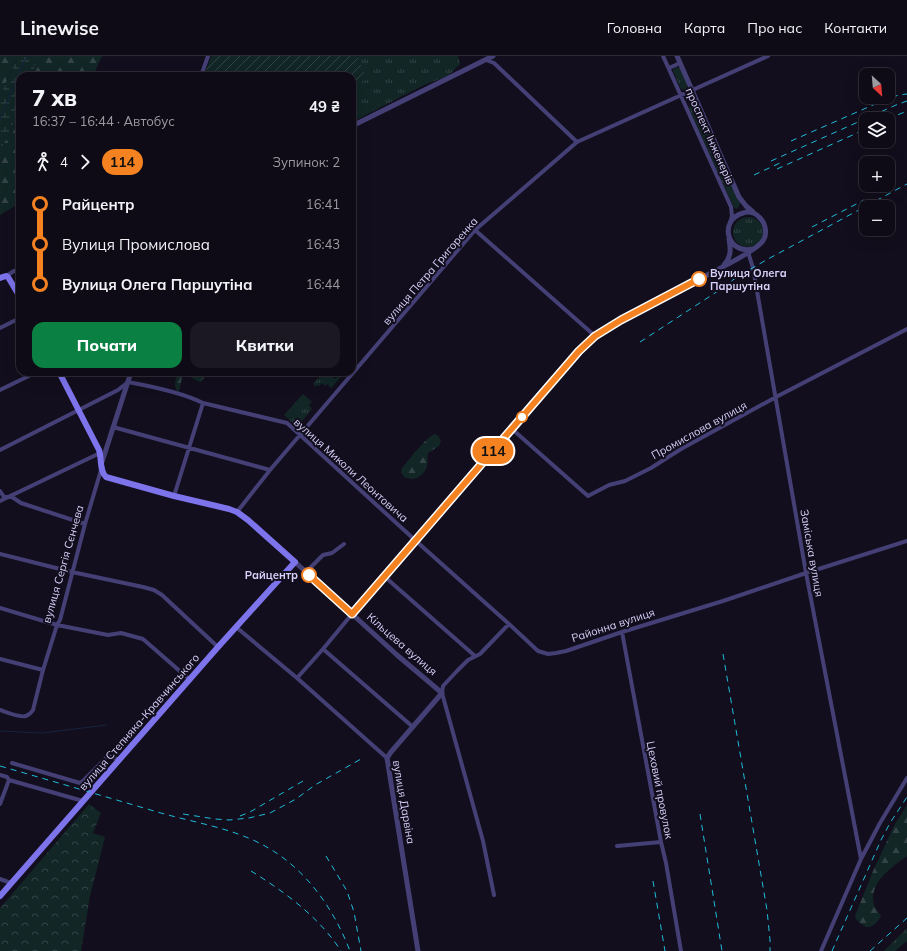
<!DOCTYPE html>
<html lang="uk">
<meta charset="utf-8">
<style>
:root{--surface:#0e0a16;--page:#1c1823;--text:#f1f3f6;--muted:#9b9aa1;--line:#2e2b35;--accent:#0b8043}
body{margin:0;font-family:Mulish,sans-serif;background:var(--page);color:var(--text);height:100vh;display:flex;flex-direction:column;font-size:15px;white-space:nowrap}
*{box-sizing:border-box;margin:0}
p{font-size:13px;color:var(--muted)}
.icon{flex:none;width:22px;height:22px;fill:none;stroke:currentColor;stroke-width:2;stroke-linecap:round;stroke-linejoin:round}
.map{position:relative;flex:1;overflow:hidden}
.sheet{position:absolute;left:16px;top:16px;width:340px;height:304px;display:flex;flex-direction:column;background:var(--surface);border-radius:12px;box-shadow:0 4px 16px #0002,0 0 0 1px var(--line)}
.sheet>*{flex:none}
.badge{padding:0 8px;border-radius:13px;font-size:14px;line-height:26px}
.needle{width:26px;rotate:154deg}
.controls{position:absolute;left:859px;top:12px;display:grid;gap:8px}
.controls a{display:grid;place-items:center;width:36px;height:36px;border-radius:8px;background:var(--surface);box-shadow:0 4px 16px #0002,0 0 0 1px var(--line);font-size:20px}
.map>.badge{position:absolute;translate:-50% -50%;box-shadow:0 0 0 2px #fff}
.legs{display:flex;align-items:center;gap:6px;height:44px;padding:0 16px;font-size:13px}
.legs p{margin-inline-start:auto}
.headline{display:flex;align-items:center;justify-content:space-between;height:68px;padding:0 16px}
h1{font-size:22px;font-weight:800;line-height:30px}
.button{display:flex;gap:8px;margin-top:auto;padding:8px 16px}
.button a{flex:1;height:46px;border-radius:12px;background:var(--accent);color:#fff;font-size:16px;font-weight:800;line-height:46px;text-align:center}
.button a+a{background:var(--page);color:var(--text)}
ul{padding:0 16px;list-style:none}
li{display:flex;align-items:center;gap:14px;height:40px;font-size:15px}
li i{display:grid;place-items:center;width:6px;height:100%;margin:0 5px;background:currentColor}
li i::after{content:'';width:10px;height:10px;margin:-5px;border:3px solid;border-radius:50%;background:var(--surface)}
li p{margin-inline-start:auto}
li:first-child i{background:linear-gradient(#0000 50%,currentColor 0)}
li:last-child i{background:linear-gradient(currentColor 50%,#0000 0)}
header{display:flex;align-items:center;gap:24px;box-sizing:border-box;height:56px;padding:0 20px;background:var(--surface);border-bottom:1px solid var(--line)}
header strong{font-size:19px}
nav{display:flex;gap:22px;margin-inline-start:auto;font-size:14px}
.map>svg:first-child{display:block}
.grass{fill:url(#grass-tufts)}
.forest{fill:url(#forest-firs)}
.wetland{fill:url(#wetland-marsh)}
.park{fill:url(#park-crowns)}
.garden{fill:url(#garden-furrows)}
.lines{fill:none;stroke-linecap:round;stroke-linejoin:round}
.stream{stroke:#152440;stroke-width:1}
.minor{stroke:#444076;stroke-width:4}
.tertiary{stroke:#444076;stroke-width:5}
.secondary{stroke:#7d74ec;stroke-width:6}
.rail{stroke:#1ebcd8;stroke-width:1;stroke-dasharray:6 5;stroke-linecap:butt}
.line-1-casing{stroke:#fff;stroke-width:9}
.line-1{stroke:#f58220;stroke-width:6}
.stop-1-dot{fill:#fff;stroke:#f58220;stroke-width:2}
.labels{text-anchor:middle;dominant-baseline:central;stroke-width:4;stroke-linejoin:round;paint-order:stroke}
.street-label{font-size:11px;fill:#d7d1f9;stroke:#120e1d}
.stop-label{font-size:11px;font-weight:bold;fill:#d7d1f9;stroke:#120e1d;text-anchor:start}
</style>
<header>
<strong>Linewise</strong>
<nav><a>Головна</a><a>Карта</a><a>Про нас</a><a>Контакти</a></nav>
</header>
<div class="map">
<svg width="907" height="895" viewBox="0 0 907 895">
<defs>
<pattern id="grass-tufts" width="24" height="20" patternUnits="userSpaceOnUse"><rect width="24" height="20" fill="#122626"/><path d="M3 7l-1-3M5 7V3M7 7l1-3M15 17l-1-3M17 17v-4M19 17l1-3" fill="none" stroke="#344446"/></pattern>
<pattern id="forest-firs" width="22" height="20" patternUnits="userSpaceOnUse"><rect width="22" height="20" fill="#122626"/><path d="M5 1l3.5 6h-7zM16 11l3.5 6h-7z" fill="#344446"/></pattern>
<pattern id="wetland-marsh" width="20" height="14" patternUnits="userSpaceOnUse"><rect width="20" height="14" fill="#122626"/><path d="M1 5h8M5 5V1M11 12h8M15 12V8" fill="none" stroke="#344446"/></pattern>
<pattern id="park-crowns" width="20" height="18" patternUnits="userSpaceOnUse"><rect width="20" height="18" fill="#122626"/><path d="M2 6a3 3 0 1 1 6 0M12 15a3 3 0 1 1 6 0" fill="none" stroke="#344446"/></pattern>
<pattern id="garden-furrows" width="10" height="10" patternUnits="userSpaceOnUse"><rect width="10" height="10" fill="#122626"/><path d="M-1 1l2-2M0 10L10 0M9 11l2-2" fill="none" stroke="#344446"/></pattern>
</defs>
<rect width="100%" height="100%" fill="#120e1d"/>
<!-- grass -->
<path class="grass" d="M357 0H458L460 8 448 20 424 29 352 66V31L366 23Z
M677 11 680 12 687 29C687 33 685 35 681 33L673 15V13Z
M693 48 696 49 740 145V148L737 153 734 152 689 52 690 50Z
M733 176a15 15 0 1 1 30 0a15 15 0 1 1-30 0Z
M324 316H327L335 323 339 319 336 316H345L331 332 327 328 325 330 322 327 319 330 317 329 316 331 313 328Z
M303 338 312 346 309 349 312 353 297 371 284 359Z
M907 872V885L895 895H884Z"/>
<!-- forest -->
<path class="forest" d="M0 0H18L0 40Z
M43 0H103L101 2 93 20H32L35 9Z
M20 52V147L0 159V94L8 81Z
M179 316H206L204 322 200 326C194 324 190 318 182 321L179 336 177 335C173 328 176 322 179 316Z
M435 378 438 380 441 384 439 390 428 397C427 402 428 406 427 410 426 416 419 422 413 423 410 423 407 422 404 421L401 416 402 412C409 404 426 381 435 378Z
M907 749V800C892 811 868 827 874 849 875 853 879 856 881 860 879 864 872 873 866 871 865 871 862 868 861 868 858 865 856 864 855 860L873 815 894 770Z"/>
<!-- wetland -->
<path class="wetland" d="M18 0H43L35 9 32 20H20V52L8 81 0 94V40Z"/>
<!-- park -->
<path class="park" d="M89 748 101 757 93 777 105 781 90 840 81 895H0V852Z"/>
<!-- garden -->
<path class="garden" d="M211 0H357L367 23 352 31V20H204Z"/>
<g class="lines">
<!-- stream -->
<path class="stream" d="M0 63 24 5 28 0
M0 675 42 677 107 669"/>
<!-- minor -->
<path class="minor" d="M663 0 731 151 732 160 730 167
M486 4 494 7 577 86
M669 12 680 7
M201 20 208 0
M475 174 595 280
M747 195 748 196 753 212 806 517 861 803
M6 220 14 215 20 214
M0 272 20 262
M0 334 37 316
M113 371 270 414
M512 373 588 440 609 429 625 425 651 412 681 393 776 341 907 273
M0 394 118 334 128 326C150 330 183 337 203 347L287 367 416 485 509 568 538 595 548 598 556 597 566 595 622 576 723 545 806 517 907 485
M0 435 4 441H12L21 447 85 468
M174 440 203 347
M0 445 100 397
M237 456 270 414 475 174 577 86 768 0
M0 498 72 516 143 531 154 534 162 539 218 591
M306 516 323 499 332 497 344 488
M385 521 475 600
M0 552 57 569 108 579 121 577 143 583 190 624
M236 571 297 622 387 702
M622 576 661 786 666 807 681 895
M323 593 413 671
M0 603 43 614
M297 622 323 593 352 558
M0 654C6 656 20 662 26 660 29 659 31 657 33 654L43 614 57 569 60 564 85 468 101 414
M12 707 80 727 83 725 108 700 120 704
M0 719 7 721 9 724 83 745
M0 748 9 724
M617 790 661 786
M0 823 11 827
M494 839 483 785 442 637 443 630 457 615 468 604 480 598 509 568
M821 895 861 803 880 767 907 722"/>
<!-- tertiary -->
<path class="tertiary" d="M677 0 739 141 746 150 753 156
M352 70 493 0
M724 209C731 201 731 194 729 183
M102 406 131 316
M295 506 397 599 442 637 391 696 387 702 418 895
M352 558 579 295C584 290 589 284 595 280 606 271 621 264 634 257 661 242 688 229 715 215 726 209 755 195 762 186 768 179 766 167 759 161 755 157 749 155 743 157 718 164 727 199 753 193"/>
<!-- secondary -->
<path class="secondary" d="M0 222 6 220 8 221 20 241
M0 840 218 591 295 506 248 464 237 456 229 453 174 440 106 421C99 414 102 403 99 394L59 316"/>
<!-- rail -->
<path class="rail" d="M888 63 907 55
M791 85 889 42 899 39 907 38
M771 105 896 49 907 45
M777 113 866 73
M754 119 780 107
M812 171 864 144
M640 286 715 237 737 221 768 203 907 128
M723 598 767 854 770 884V895
M0 710C52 725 103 740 154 755 187 765 222 770 253 784 300 805 332 848 350 895
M183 758 215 763 229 764 249 762 270 757 296 743 315 729 361 703
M700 758 722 895
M240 760 250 756 303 725
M326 800 347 835 354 856 361 895
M251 815C285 836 320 862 341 895
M653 825 665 895
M832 895 881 784 890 767 907 741
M870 895 907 862"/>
</g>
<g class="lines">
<defs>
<path id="line-1" d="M309 519 352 558 579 295 595 280 621 264 699 223"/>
</defs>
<!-- line-1 casing -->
<use href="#line-1" class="line-1-casing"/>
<!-- line-1 -->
<use href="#line-1" class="line-1"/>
</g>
<!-- markers -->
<g class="stop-1-dot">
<circle cx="699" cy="223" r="7"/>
<circle cx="522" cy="361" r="5"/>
<circle cx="309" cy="519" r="7"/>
</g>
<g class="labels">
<!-- street labels -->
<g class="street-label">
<text transform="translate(710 80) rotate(66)">проспект Інженерів</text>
<text transform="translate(430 215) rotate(-49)">вулиця Петра Григоренка</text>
<text transform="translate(699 374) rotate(-29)">Промислова вулиця</text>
<text transform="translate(351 414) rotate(42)">вулиця Миколи Леонтовича</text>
<text transform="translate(812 497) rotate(80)">Заміська вулиця</text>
<text transform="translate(63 508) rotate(-74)">вулиця Сергія Сєнчева</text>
<text transform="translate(613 569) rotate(-18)">Районна вулиця</text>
<text transform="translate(402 588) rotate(41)">Кільцева вулиця</text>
<text transform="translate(139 666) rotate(-49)">вулиця Степняка-Кравчинського</text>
<text transform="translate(660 734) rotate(79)">Цеховий провулок</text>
<text transform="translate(404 746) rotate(80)">вулиця Дарвіна</text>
</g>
<!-- stop labels -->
<g class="stop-label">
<text x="710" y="217">Вулиця Олега<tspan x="710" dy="13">Паршутіна</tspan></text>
<text x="298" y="519" text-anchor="end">Райцентр</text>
</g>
</g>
</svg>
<div class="controls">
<a><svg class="needle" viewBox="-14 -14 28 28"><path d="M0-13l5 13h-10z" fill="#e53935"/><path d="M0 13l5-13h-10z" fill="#9b9aa1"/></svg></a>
<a><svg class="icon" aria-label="layers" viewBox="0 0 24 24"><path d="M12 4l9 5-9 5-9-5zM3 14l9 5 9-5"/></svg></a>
<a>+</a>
<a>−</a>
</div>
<b class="badge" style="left:493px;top:395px;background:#f58220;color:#111">114</b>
<section class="sheet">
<div class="headline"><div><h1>7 хв</h1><p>16:37 – 16:44 · Автобус</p></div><b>49 ₴</b></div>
<div class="legs"><svg class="icon" aria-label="walk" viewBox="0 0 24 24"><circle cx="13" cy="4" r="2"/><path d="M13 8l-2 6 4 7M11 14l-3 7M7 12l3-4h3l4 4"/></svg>4<svg class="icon" aria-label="forward" viewBox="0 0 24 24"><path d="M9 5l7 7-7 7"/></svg><b class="badge" style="background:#f58220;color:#111">114</b><p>Зупинок: 2</p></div>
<ul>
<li><i style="color:#f58220"></i><b>Райцентр</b><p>16:41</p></li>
<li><i style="color:#f58220"></i><span>Вулиця Промислова</span><p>16:43</p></li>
<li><i style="color:#f58220"></i><b>Вулиця Олега Паршутіна</b><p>16:44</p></li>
</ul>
<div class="button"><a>Почати</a><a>Квитки</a></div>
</section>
</div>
